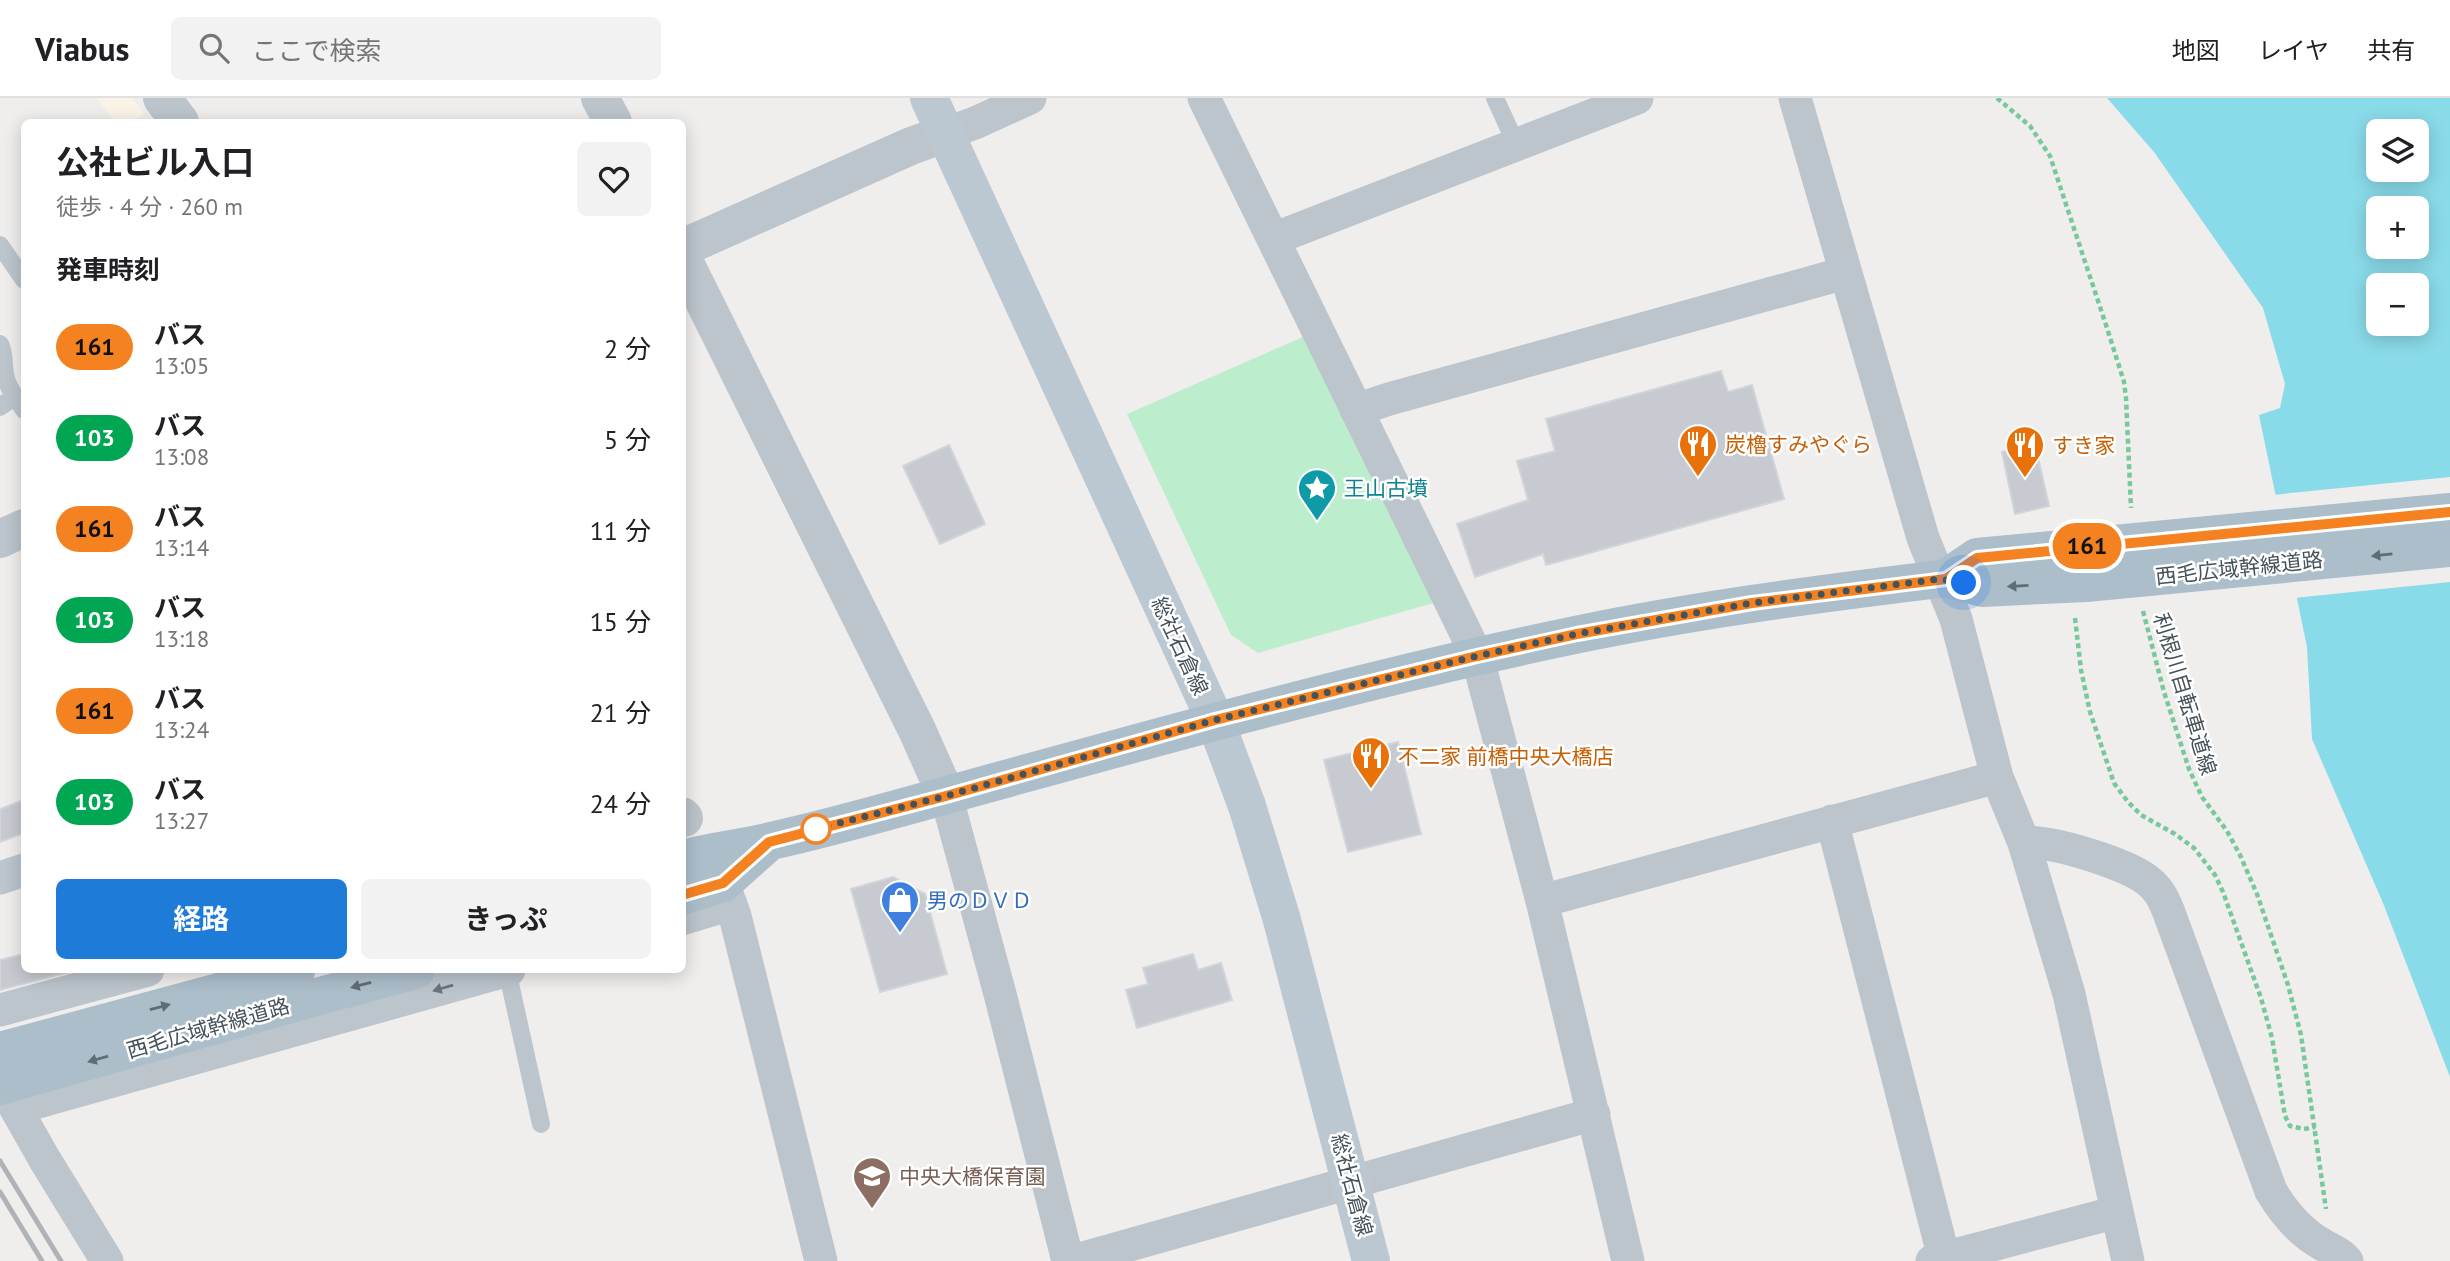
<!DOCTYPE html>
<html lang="ja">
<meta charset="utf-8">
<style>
:root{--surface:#fff;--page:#f2f2f2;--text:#202124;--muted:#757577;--line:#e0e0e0;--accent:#1e7bd8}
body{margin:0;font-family:"PT Sans","Noto Sans JP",sans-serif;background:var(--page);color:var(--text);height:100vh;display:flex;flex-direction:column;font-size:26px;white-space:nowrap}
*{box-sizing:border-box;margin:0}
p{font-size:23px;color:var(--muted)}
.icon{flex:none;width:38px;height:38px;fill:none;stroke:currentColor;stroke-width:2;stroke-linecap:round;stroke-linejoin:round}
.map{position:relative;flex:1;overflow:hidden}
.sheet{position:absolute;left:21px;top:21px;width:665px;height:854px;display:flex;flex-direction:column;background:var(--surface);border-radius:10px;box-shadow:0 4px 18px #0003}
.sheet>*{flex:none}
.badge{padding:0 14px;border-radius:23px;font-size:24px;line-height:46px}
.tools{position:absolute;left:2366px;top:21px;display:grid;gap:14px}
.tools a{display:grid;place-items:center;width:63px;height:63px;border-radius:10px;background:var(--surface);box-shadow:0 4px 18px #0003;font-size:35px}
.you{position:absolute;width:35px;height:35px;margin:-18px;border:5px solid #fff;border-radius:50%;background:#1a73e8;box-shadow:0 0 0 10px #1a73e833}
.map>.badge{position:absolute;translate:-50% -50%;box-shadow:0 0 0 4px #fff}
h2{padding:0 35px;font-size:26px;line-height:63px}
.round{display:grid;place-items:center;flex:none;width:74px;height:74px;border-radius:10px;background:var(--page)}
.headline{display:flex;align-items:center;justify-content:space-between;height:119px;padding:0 35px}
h1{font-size:33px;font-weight:700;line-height:52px}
.button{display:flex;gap:14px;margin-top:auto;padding:14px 35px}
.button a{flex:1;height:80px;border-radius:10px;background:var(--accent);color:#fff;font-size:28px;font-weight:700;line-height:80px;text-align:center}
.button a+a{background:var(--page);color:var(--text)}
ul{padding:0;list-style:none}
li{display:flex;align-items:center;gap:21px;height:91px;padding:0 35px}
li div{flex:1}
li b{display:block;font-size:26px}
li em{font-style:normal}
li .badge{min-width:77px;font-weight:700;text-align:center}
header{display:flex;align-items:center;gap:42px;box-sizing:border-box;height:98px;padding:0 35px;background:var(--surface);border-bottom:2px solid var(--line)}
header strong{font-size:33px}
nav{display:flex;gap:38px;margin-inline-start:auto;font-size:24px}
.search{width:490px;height:63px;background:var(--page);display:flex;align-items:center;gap:18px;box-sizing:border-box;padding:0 24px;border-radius:10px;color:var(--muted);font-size:26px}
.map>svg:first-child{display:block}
.commercial{fill:#fbf3e6}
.green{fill:#bcedcc}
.water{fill:#8adbe9;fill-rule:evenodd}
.pier{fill:#f0eded}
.building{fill:#c7cad0;stroke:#d1d4d8;stroke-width:2}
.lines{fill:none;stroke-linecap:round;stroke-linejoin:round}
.path{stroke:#75c99b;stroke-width:4.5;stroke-dasharray:5 3.5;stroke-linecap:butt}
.service{stroke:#bcc5cc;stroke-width:18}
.minor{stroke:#bcc5cc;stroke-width:33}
.tertiary{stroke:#bcc5cc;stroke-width:38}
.secondary{stroke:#bbc7d1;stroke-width:38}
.primary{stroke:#adbecb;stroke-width:38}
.rail{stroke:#afb3b7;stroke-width:5}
.primary-bridge{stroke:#adbecb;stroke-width:38}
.oneway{fill:#606d76}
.oneway2{fill:#69747c}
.line-casing{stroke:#fff;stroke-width:16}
.line{stroke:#f58220;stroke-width:10}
.walk{stroke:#46525a;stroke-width:7;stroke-dasharray:0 12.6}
.stop-dot{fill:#fff;stroke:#f58220;stroke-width:3.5}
.labels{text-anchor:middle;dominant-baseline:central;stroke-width:5;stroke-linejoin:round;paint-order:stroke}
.food-label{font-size:21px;fill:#c56008;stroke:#fff;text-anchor:start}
.culture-label{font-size:21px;fill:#0d838f;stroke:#fff;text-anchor:start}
.street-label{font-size:21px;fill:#46525a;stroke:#fff}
.shop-label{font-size:21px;fill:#366cbe;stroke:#fff;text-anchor:start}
.education-label{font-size:21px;fill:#785e54;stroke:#fff;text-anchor:start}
</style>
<header>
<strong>Viabus</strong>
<div class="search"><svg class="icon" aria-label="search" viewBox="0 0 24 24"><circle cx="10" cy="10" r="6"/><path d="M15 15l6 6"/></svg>ここで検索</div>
<nav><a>地図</a><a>レイヤ</a><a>共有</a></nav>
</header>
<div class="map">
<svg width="2450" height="1163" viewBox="0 0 2450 1163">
<rect width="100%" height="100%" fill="#f0eded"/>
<!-- commercial -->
<path class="commercial" d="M97 0H132L144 16 133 24H115Z"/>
<!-- green -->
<path class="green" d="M1305 238 1437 504 1258 555 1231 537 1127 316Z"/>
<!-- water -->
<path class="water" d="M2107 0H2450V979L2383 805 2312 641 2307 549 2259 317 2280 310 2285 286 2263 210 2154 54ZM2378 33H2417V72H2378ZM2378 110H2417V149H2378ZM2378 187H2417V226H2378Z"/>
<!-- pier -->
<path class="pier" d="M2450 379V484L2294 500 2272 397Z"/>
<!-- building -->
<path class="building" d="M1721 273 1728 294 1752 287 1784 401 1546 467 1543 456 1475 479 1457 426 1528 402 1517 363 1555 353 1546 321Z
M2035 346 2049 408 2015 416 2002 354Z
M949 347 985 426 940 446 903 368Z
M1398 644 1421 736 1348 754 1324 662Z
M24 702V735L0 744V711Z
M893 779 925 796 947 876 880 894 851 791Z
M24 856V872H76L0 892V862Z
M1193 856 1198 872 1221 865 1232 902 1137 930 1126 892 1148 886 1143 870Z"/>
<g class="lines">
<!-- path -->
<path class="path" d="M1997 0 2030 28 2050 58 2107 230 2124 284 2126 300 2131 410
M2143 513 2164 594 2189 671 2202 699 2227 733 2240 757 2257 796 2288 887 2301 937 2326 1111
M2075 520 2081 572 2090 614 2114 685 2128 704 2141 717 2175 736 2194 750 2215 777 2223 794 2261 900 2272 940 2285 1018 2290 1028 2304 1031 2315 1029"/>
<!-- service -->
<path class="service" d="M1495 0 1516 46
M0 147 24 182
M0 246C5 256 3 265 5 276 7 290 17 301 24 312
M0 309 15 298
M507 872 541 1026"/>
<!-- minor -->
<path class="minor" d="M1204 0 1477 558 1542 803 1628 1163
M1795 0 1923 440 1956 521 1997 679 2024 745 2069 896 2128 1163
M944 36 975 25 1030 0
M1273 141 1637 0
M1356 312 1389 301 1845 175
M946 697 1000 896 1068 1163
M1832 723 1944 1160
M2024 745C2048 741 2127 766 2147 782 2158 790 2163 800 2168 812L2271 1093C2283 1113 2299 1133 2320 1145 2330 1152 2339 1153 2347 1163
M0 780 24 772
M723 785 735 818 821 1163
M1542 803 1997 679
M682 821 731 806
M0 912 148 872
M6 993 45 1062 107 1163
M17 1013 34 1005 509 872
M1073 1163 1594 1016
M1932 1163 2117 1114"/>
<!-- tertiary -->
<path class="tertiary" d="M162 0 180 24
M600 0 613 24
M682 150 911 48 944 36
M682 159 917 632 946 697
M0 441 24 430
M682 718 684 720"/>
<!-- secondary -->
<path class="secondary" d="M929 0 1215 622 1247 708 1282 822 1371 1163"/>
<!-- primary -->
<path class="primary" d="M1946 480 1977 459 2083 449
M682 761C712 753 742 750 771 743 830 730 889 713 947 697 1155 640 1363 581 1575 537 1695 512 1817 496 1940 481L1946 480 1982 490 2086 485
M682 798 723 785 769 744
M305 902 416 872"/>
<!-- rail -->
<path class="rail" d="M0 1063 61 1163
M0 1094 42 1163"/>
<!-- primary-bridge -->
<path class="primary-bridge" d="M2083 449 2450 414
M2086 485 2450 450
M0 953 296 873
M0 988 305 902"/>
</g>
<!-- one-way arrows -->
<defs><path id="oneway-solid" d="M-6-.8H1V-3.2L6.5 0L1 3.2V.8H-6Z" transform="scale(1.75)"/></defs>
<g class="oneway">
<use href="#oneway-solid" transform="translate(2382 457) rotate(174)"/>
<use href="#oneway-solid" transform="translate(2018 488) rotate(177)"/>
<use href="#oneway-solid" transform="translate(361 887) rotate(165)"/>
<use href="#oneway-solid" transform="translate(160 909) rotate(-15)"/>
<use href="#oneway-solid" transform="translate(98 961) rotate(164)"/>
</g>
<use class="oneway2" href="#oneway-solid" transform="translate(443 890) rotate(164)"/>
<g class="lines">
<defs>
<path id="line" d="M682 797 723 785 769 744 946 698 1215 622 1477 558 1577 536 1752 505 1946 481 1977 460 2450 414"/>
</defs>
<!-- line casing -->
<use href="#line" class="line-casing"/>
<!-- line -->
<use href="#line" class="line"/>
<!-- walk -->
<path class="walk" d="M816 731 946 698 1215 622 1477 558 1577 536 1752 505 1940 481 1964 485"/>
</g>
<!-- icons -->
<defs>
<symbol id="restaurant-pin" viewBox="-11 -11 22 30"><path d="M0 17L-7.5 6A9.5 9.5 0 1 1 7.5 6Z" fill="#e8710a" stroke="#fff"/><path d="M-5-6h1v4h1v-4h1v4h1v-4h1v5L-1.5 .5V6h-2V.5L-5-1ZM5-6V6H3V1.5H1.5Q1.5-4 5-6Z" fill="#fff"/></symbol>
<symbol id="sight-pin" viewBox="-11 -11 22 30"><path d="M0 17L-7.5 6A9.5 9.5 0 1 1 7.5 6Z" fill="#0f9aa8" stroke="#fff"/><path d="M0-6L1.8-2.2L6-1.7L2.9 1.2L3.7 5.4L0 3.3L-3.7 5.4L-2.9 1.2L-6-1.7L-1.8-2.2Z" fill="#fff"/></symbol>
<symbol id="shop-pin" viewBox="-11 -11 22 30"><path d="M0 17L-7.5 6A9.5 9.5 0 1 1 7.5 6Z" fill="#3f7fe0" stroke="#fff"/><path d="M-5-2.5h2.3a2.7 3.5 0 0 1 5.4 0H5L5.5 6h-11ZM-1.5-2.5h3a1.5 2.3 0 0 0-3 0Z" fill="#fff"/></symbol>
<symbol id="school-pin" viewBox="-11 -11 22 30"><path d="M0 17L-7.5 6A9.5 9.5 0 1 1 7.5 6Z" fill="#8d6e63" stroke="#fff"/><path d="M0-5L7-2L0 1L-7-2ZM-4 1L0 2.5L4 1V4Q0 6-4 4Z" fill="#fff"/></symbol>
</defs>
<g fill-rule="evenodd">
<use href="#restaurant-pin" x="1676" y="324" width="44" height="60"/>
<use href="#restaurant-pin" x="2003" y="325" width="44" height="60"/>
<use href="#sight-pin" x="1295" y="368" width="44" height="60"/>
<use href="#restaurant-pin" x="1349" y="636" width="44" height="60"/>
<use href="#shop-pin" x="878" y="780" width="44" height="60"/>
<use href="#school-pin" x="850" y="1056" width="44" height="60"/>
</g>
<!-- markers -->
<circle class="stop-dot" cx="816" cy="731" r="14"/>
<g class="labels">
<!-- food labels -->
<g class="food-label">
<text x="1725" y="346">炭櫓すみやぐら</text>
<text x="2052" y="347">すき家</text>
<text x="1398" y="658">不二家 前橋中央大橋店</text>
</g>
<!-- culture labels -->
<g class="culture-label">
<text x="1344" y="390">王山古墳</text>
</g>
<!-- street labels -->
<g class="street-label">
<text transform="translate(2239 470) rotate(-6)">西毛広域幹線道路</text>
<text transform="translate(1180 548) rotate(65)">総社石倉線</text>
<text transform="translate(2185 596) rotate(73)">利根川自転車道線</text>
<text transform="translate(208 930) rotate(-16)">西毛広域幹線道路</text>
<text transform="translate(1352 1087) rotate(75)">総社石倉線</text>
</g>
<!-- shop labels -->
<g class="shop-label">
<text x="927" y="802">男のＤＶＤ</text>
</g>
<!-- education labels -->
<g class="education-label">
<text x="899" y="1078">中央大橋保育園</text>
</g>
</g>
</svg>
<div class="tools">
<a><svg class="icon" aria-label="layers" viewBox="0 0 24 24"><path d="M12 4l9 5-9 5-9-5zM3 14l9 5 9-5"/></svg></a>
<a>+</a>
<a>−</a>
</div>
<div class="you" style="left:1964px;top:485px"></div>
<b class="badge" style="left:2087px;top:448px;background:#f58220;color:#111">161</b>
<section class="sheet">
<div class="headline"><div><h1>公社ビル入口</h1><p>徒歩 · 4 分 · 260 m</p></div><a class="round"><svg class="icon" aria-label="heart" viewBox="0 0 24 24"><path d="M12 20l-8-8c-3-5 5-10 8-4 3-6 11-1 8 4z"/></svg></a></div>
<h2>発車時刻</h2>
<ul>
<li><span class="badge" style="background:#f58220;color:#111">161</span><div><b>バス</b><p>13:05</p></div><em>2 分</em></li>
<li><span class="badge" style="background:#00a651;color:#fff">103</span><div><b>バス</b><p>13:08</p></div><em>5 分</em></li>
<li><span class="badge" style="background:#f58220;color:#111">161</span><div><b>バス</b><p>13:14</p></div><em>11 分</em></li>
<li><span class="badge" style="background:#00a651;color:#fff">103</span><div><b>バス</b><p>13:18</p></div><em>15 分</em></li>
<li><span class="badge" style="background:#f58220;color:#111">161</span><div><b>バス</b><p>13:24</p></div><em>21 分</em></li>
<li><span class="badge" style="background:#00a651;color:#fff">103</span><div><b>バス</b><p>13:27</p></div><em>24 分</em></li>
</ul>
<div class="button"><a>経路</a><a>きっぷ</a></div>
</section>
</div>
